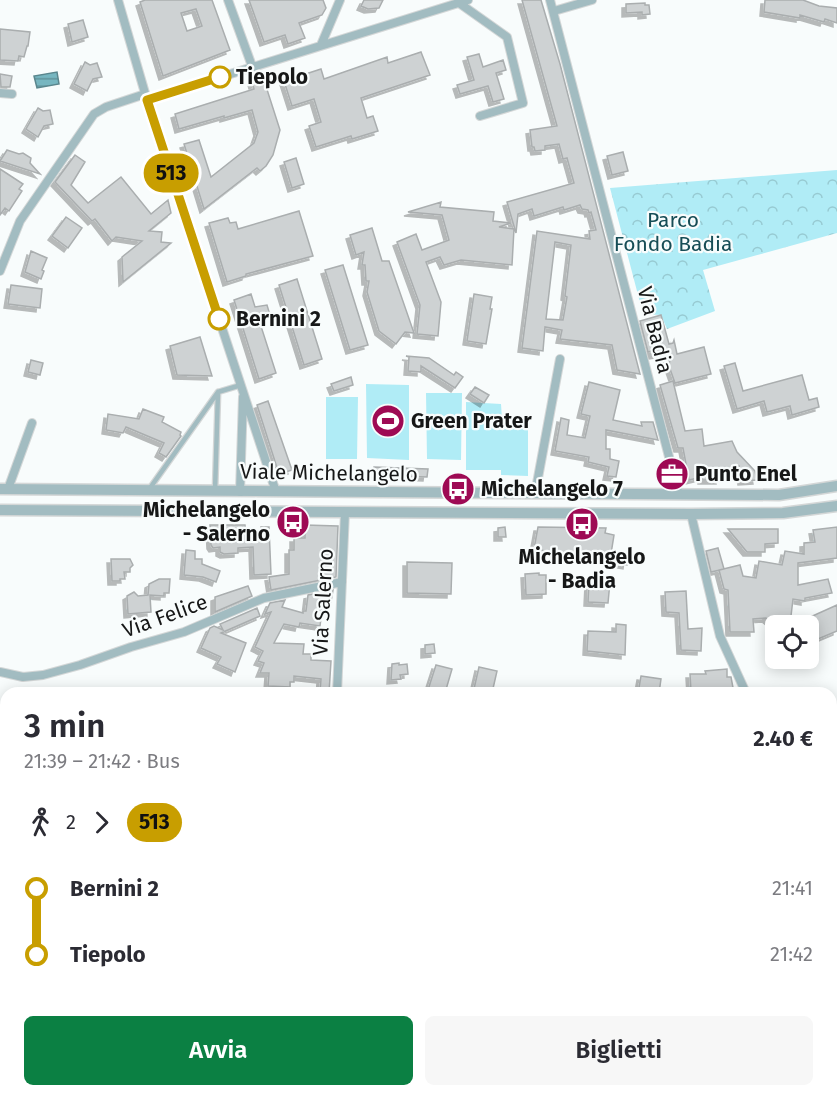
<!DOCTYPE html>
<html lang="it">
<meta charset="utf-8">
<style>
:root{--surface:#fff;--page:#f7f7f7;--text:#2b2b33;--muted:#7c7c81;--accent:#0b8043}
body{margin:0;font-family:"Fira Sans",sans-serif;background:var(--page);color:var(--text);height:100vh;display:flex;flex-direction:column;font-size:22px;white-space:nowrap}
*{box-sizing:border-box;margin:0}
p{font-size:20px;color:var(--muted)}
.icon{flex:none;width:33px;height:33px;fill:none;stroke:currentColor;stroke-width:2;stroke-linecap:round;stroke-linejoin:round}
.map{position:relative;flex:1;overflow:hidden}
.panel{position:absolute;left:0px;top:687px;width:837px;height:410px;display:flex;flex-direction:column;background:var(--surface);border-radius:18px 18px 0 0;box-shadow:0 3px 15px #0003}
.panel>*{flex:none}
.badge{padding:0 12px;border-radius:20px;font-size:21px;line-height:39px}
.buttons{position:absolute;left:765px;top:615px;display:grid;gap:12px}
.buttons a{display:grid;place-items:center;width:54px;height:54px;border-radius:9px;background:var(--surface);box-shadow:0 3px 15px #0003;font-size:30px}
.map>.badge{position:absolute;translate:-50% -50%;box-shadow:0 0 0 3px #fff}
.legs{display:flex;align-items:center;gap:9px;height:66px;padding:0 24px;font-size:20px}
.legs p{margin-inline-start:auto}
.summary{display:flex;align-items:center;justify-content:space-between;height:102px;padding:0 24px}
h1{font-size:33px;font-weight:600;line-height:45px}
.cta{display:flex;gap:12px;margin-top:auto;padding:12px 24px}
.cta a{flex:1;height:69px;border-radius:9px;background:var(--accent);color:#fff;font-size:24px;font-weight:600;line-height:69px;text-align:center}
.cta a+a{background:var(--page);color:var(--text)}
ul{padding:0 24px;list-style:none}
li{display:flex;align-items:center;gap:21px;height:66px;font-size:22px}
li i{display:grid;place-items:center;width:9px;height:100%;margin:0 8px;background:currentColor}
li i::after{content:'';width:15px;height:15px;margin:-8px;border:4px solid;border-radius:50%;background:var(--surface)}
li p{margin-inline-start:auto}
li:first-child i{background:linear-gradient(#0000 50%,currentColor 0)}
li:last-child i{background:linear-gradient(currentColor 50%,#0000 0)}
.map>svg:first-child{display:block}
.forest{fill:url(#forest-crowns)}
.pitch{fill:#b0ecf6}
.water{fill:url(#water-rules);stroke:#5a868d;stroke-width:1.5}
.building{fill:#ced2d3;stroke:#aaaeaf;stroke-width:1.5;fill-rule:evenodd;filter:url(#shadow)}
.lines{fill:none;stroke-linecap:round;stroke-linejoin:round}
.service-casing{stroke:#d4d7d7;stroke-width:7}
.minor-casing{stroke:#d4d7d7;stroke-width:10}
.tertiary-casing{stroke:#d4d7d7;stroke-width:13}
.service{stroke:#a2bcc1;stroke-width:4.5}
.minor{stroke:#a2bcc1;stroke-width:8}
.tertiary{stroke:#a2bcc1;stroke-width:10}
.line-1-casing{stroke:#fff;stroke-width:14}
.line-1{stroke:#c89e00;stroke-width:9}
.stop-1-dot{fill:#fff;stroke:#c89e00;stroke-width:3}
.labels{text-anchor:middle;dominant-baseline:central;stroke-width:4.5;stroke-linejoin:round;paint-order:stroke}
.stop-label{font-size:21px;font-weight:bold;fill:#161717;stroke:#f8fcfc;text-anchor:start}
.park-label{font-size:21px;fill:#164d56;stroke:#f8fcfc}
.street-label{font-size:21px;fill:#161717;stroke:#f8fcfc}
.poi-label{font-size:21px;font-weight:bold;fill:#161717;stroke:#f8fcfc;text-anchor:start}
</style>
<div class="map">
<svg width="837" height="1096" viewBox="0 0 837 1096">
<defs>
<pattern id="forest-crowns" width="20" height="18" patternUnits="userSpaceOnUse" patternTransform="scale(1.5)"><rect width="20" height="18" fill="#b0ecf6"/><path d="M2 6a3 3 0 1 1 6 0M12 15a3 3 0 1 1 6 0" fill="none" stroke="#97cad2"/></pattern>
<pattern id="water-rules" width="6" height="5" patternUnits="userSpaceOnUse" patternTransform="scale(1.5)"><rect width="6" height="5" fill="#77b6c0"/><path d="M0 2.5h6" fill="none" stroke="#61939b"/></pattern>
<filter id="shadow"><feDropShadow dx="-4" dy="4" stdDeviation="0" flood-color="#0004"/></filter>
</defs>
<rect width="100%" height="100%" fill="#f8fcfc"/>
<!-- forest -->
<path class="forest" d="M837 170V233L703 270 715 311 667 329 661 315 643 314 610 188Z"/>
<!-- pitch -->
<path class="pitch" d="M366 384 409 385V460L367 458Z
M426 393H462L461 460 427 459Z
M326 397H358L357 459H326Z
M466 402 501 404 502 419 528 420V476L501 475V470H466Z"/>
<!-- water -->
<path class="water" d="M57 72 59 84 37 88 34 76Z"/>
<!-- building -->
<path class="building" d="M145 0H212L230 50 163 76 140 2ZM196 9 202 26 187 31 181 13Z
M249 0H323L326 8 322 15 299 23 305 38 288 44 285 35 264 42Z
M364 0H383L379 8 368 9 361 6Z
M522 0H541L560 64 640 374 617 370 612 345 560 339 562 330 545 327 543 351 522 348 537 231 590 239 589 231 596 230 591 212 589 213 588 210 582 209 580 205 564 210 563 207 534 216 532 209 518 214 516 233 507 202 574 183 567 158 563 159 559 144 545 146V150L535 151 534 147H532L530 130 557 126ZM555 242 571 245 565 296 567 297 563 320 546 319Z
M765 0H803L819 6 837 8V23L825 19 824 22 800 15V18L764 12Z
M645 3V5H649L650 14 642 15V12L626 13V4Z
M83 20 88 37 72 42 68 24Z
M0 29 30 32 28 46H27L24 57 19 56 18 61 0 60Z
M421 52 430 75 361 98 367 118 373 116 378 131 352 139 351 136 316 147 309 126 321 122 314 99 292 106 284 81 321 69 324 79 387 57 388 63Z
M479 54 483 67 503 60 506 70 496 73 504 99 493 102 488 86 460 94 457 85 474 80 467 57Z
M85 62 90 65 97 63 102 77 93 79 87 91 74 84Z
M0 74 12 76 10 87H1Z
M263 77 280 130 273 155 266 166 260 171 257 168 204 209 184 144 199 140 211 177 254 143 258 132 252 110 224 118V116L179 129 175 114 254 89 252 81Z
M38 108 43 111 50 110 53 124 44 126 38 137 26 129Z
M7 150 19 154 23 153 31 158 30 163 40 174 0 161Z
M623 152 628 171 612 175 607 156Z
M75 155 85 162 71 185 88 203 121 177 151 214 168 200 171 213 149 231 162 232 161 242 171 243 123 282 122 257 142 241 116 237 112 241 95 219 92 221 55 182Z
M296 158 304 184 292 188 284 162Z
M0 169 23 184 19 189 22 191 9 211 5 208 0 215Z
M441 202 440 207 494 212 493 221 511 223 499 227 514 229 512 265 461 260 444 265 440 257 426 262 441 302 438 336 417 334 420 305 397 242 416 234 422 250 449 240 442 215 408 212Z
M299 211 313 256 246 274V276L227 282 209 223 228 218 230 223 236 222 238 229Z
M66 217 82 228 68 248 52 236Z
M372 228 382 261H389L414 333 405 332 396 344 379 331 367 292 369 281H366L365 265H362L364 252 356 255 350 235Z
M31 251 47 258 42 270 44 271 41 279 25 272Z
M343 265 368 345 350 350 325 270Z
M297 279 322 359 304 365 279 285Z
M11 285 42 289 40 308 8 304Z
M251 294 255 307 267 305 270 315 259 320 276 373 259 379 234 300Z
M474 294 492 297 490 309H492L486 344 467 341Z
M661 315 669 344 673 343 674 340 677 354 704 347 711 374 675 383 669 366 670 359 661 357 659 354 653 355 652 351 648 352 640 321Z
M200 337 212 376 177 375 170 346Z
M406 356 429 358 454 375 456 372 463 377 455 388 421 366V372L408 371 409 357Z
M31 360 43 363 40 375 28 372Z
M735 363 743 391 802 375 809 400 817 398 819 407 792 415 790 406 767 412 764 401 737 409 724 366Z
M351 377 353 385 334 391 331 384Z
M673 381 685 431 702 429 704 446 732 441 737 452 755 471 757 480 742 481 739 466 718 471 720 480H702V477L689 480 683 448H678L660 385Z
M589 382 620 390 613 420 642 426 641 422H653L658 440 606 430V449H610V459L619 461 616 477 607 476 609 467 588 462 589 457 555 451 561 418 569 420 567 435 585 438 590 416 581 414Z
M475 387 489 395 484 403 470 394Z
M268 401 292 470 279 474 257 405Z
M143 409 164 417 162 422 181 432 180 435 181 436 166 457 159 453 164 443 126 427 123 433 106 430 108 414 139 419Z
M374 467 428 469 427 477 374 475Z
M210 525H245L246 535H262L261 527H269L271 574 254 575 253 547 238 548V553L224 554 220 552V547L213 548 211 545Z
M305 525 338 526 336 577 271 590 269 577 289 574V550H294V538H305Z
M505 527 506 537H498V528Z
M538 527 606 528 605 533 614 535 611 554 628 557 627 565 534 549Z
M837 527V558L798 563V585L828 579 832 593 805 598V601L793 599 791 616 805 618V626H776L766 618 753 619 754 632H730L728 590 724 589 719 570 740 565 743 576 756 578 759 561 782 565 785 551 804 554V543L815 542 813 530Z
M728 529H778V543L765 544V552H747Z
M718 548 724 569 711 572 706 551Z
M186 550 195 551V559H202V564L220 571 216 582 203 577 184 575Z
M111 559H130L133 565 130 568V572H124L125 579H120V581H112Z
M407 562 452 563 451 594 407 593Z
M539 573V575H546V594L526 595 525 574Z
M159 579H170L169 593H164V596L150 595 151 612 128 614 127 596 134 592 138 596 148 595 149 584Z
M589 581 610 582 608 603 588 602Z
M248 586 252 596 215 612V597Z
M333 590 330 607H328L327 611H322L320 626 300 623 299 627 284 624 274 643 304 644 303 654H311V660L331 661 329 693 320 692 321 679 294 676V682H290V687L268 686 269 673H260L264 663 258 661 263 651 255 647 271 612 265 614 270 603 285 600 282 607 303 613V611H306L308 595Z
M686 591 688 629 702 628 701 651 681 650 679 613 666 612 665 592Z
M837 605V631L818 639 808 637V618Z
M257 608 260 616 221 633 246 643 235 672 217 664 221 657 201 648 210 628 214 626 223 630 220 624Z
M616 624 626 625 625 655 587 651 588 631 616 632Z
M434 644 435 653 425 654V645Z
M399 663V665L407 664 408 674 400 675 401 679 391 680 392 664Z
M436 665 452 669 445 693H427Z
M479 667 497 671 492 693H473Z
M727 669V677H731L734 693H707V690L691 691 690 674H706L705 671Z
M641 676 661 679 659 693H638Z"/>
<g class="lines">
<defs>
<path id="service" d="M150 488 218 392
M215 491 218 392 241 385"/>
<path id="minor" d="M118 0 147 100 276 492
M228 0 252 66
M550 0 679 495
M459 3 507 37 523 103 480 116
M554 11 592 0
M321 45 340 0
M0 93 12 94
M147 100 468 0
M0 271 20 221 94 114 106 107 145 94
M8 489 32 423
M240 492 243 397
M535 494 560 359
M691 514 720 636 746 693
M0 672 23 677 43 675 80 665 131 647 184 632 264 598 342 582
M337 693 345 512
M831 885 837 886
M797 1090V1096
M273 1096 277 1090"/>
<path id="tertiary" d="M0 489 779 495 837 486
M0 510 691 514 783 513 837 506"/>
</defs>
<!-- service casing -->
<use href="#service" class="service-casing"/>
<!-- minor casing -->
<use href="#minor" class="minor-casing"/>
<!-- tertiary casing -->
<use href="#tertiary" class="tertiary-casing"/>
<!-- service -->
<use href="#service" class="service"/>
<!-- minor -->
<use href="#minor" class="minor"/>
<!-- tertiary -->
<use href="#tertiary" class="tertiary"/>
</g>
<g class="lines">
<defs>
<path id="line-1" d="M219 319 147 100 220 77"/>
</defs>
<!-- line-1 casing -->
<use href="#line-1" class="line-1-casing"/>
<!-- line-1 -->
<use href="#line-1" class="line-1"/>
</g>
<!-- icons -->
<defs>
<symbol id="stadium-disc" viewBox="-11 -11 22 22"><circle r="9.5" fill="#9e0a54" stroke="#f8fcfc"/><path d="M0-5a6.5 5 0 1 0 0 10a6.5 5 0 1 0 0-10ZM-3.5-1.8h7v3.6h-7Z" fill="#fff"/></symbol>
<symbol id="office-disc" viewBox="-11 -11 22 22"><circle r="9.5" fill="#9e0a54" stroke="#f8fcfc"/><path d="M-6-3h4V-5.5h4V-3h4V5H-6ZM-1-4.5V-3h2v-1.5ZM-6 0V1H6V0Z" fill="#fff"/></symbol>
<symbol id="bus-disc" viewBox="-11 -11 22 22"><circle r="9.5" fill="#9e0a54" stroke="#f8fcfc"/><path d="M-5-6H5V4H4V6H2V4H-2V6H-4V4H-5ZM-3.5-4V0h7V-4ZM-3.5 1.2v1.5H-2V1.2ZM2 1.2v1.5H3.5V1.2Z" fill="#fff"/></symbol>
</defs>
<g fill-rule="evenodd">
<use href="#stadium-disc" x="369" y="402" width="38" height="38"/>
<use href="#office-disc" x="653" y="455" width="38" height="38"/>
<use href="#bus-disc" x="439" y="470" width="38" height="38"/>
<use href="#bus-disc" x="274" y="503" width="38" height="38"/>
<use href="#bus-disc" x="563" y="505" width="38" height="38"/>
</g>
<!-- markers -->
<g class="stop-1-dot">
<circle cx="220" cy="77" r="10"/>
<circle cx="219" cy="319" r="10"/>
</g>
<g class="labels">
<!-- stop labels -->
<g class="stop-label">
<text x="236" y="77">Tiepolo</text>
<text x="236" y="319">Bernini 2</text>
</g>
<!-- park labels -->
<g class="park-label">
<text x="673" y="220">Parco<tspan x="673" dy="24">Fondo Badia</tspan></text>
</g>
<!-- street labels -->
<g class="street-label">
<text transform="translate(655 330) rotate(76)">Via Badia</text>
<text transform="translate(329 473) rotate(1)">Viale Michelangelo</text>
<text transform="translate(323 602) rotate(-87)">Via Salerno</text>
<text transform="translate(165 616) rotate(-20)">Via Felice</text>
</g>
<!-- poi labels -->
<g class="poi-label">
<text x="411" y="421">Green Prater</text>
<text x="695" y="474">Punto Enel</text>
<text x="481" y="489">Michelangelo 7</text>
<text x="270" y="510" text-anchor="end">Michelangelo<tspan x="270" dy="24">- Salerno</tspan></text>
<text x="582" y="557" text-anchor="middle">Michelangelo<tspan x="582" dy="24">- Badia</tspan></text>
</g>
</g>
</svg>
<div class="buttons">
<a><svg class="icon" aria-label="locate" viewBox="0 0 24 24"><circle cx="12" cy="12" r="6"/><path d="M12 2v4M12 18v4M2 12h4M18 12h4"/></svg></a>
</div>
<b class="badge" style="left:171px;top:173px;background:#c89e00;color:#111">513</b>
<section class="panel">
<div class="summary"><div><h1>3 min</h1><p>21:39 – 21:42 · Bus</p></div><b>2.40 €</b></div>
<div class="legs"><svg class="icon" aria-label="walk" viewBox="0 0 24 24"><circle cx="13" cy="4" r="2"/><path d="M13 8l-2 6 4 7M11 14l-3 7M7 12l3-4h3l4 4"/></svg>2<svg class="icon" aria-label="forward" viewBox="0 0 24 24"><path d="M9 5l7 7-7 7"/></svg><b class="badge" style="background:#c89e00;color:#111">513</b></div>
<ul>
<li><i style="color:#c89e00"></i><b>Bernini 2</b><p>21:41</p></li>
<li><i style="color:#c89e00"></i><b>Tiepolo</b><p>21:42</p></li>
</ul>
<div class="cta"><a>Avvia</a><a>Biglietti</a></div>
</section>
</div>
